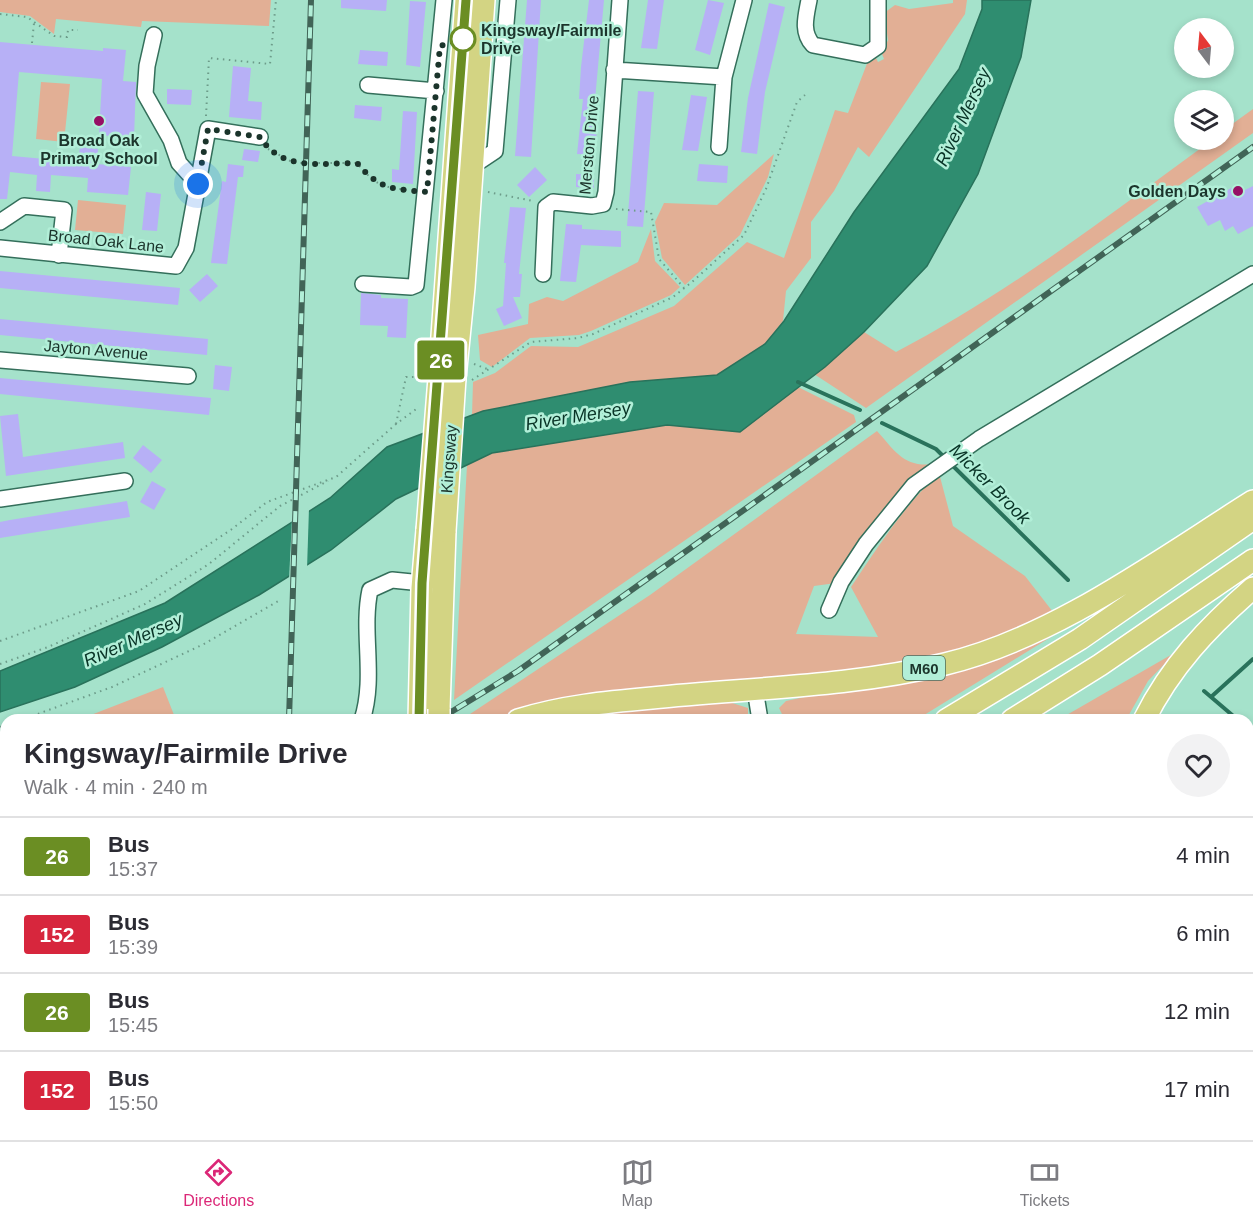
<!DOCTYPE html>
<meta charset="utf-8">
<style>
:root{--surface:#fff;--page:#f2f2f3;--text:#2b2b33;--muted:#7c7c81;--line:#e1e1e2;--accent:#db2777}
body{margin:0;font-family:Helvetica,sans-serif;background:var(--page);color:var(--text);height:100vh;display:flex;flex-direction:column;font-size:22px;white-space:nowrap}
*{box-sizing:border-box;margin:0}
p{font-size:20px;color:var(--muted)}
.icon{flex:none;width:33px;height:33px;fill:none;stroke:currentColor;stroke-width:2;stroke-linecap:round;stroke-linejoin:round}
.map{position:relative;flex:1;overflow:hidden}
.drawer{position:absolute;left:0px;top:714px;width:1254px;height:426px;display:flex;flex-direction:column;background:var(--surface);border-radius:18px 18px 0 0;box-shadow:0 3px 9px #0003}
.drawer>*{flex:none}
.badge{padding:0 12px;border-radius:4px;font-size:21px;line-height:39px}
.needle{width:39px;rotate:344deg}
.controls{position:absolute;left:1174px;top:18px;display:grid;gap:12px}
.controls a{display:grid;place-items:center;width:60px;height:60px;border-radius:50%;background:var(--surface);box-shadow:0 3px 9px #0003;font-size:30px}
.you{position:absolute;width:30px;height:30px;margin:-15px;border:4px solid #fff;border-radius:50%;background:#1a73e8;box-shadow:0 0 0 9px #1a73e833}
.map>.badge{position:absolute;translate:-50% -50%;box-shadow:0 0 0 3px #fff}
.round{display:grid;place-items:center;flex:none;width:63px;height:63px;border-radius:32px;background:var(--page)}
.overview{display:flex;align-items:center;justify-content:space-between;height:102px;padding:0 24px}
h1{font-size:28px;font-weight:700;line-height:45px}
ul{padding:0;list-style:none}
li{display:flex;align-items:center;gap:18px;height:78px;padding:0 24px;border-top:2px solid var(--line)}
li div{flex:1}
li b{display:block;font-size:22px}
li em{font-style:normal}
li .badge{min-width:66px;font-weight:700;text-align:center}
.tab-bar{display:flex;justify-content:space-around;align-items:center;height:84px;border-top:2px solid var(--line);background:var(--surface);font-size:16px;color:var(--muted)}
.tab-bar a{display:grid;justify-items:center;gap:3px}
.tab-bar .on{color:var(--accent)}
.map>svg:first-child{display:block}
.green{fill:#e2af95}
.water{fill:#2f8d70;stroke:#29725b;stroke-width:1.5}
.pier{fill:#a5e2cb}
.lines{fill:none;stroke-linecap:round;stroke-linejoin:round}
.stream{stroke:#29725b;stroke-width:4}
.building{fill:#b7b0f6}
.minor-casing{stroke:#346f5b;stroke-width:18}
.highway-casing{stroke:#fff;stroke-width:24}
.path{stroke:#6d9c8a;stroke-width:2;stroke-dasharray:1.5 4.5;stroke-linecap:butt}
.minor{stroke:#fff;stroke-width:15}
.highway{stroke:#d3d483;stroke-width:21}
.rail-casing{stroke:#416457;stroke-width:6}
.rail{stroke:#b2efd8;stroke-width:4;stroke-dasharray:11;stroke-linecap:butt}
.highway-bridge-casing{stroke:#fff;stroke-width:24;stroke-linecap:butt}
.highway-bridge{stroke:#d3d483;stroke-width:21}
.line-casing{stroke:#fff;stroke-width:14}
.line{stroke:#6b8e23;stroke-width:9}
.walk{stroke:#1b342b;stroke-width:6;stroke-dasharray:0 10.8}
.stop-dot{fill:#fff;stroke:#6b8e23;stroke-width:3}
.poi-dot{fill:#960f65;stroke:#b2efd8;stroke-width:2}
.labels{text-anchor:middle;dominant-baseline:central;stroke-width:5;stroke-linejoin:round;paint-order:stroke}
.shield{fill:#b2efd8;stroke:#486c5f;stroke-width:1.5}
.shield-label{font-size:15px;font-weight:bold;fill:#1b342b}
.stop-label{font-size:16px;font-weight:bold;fill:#1b342b;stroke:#b2efd8;text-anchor:start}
.poi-label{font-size:16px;font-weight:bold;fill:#1b342b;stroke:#b2efd8}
.street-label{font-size:16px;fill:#1b342b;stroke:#b2efd8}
.water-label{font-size:18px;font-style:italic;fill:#083326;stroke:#b2efd8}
</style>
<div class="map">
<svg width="1253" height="1140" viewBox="0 0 1253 1140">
<rect width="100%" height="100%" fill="#a5e2cb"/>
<!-- green -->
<path class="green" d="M0 0H271L269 26 142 21 141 27 56 19 54 34 30 16 0 12Z
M953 0H967L965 14 869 157 858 147 834 191 811 222V258L786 291 783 321 766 344 717 375 630 382 472 415 473 382 495 373 531 346 578 347 674 306 747 242 784 258 835 110 848 113 868 61 875 56 878 62 884 59 882 54 888 40 884 13 895 5 909 9 953 3Z
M41 82 70 84 64 142 36 139Z
M1253 109V133L866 408 814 374 864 332 896 352C1009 293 1109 215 1212 140H1224V130Z
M774 154 768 177 740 235 685 285 662 258 655 222 664 203 717 205Z
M78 200 126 205 123 234 75 230Z
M651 229 655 261 680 287 671 295 591 331 579 335 530 338 492 367 480 360 478 335 528 324 529 304 547 297 563 301 638 262Z
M796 386 854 415 856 422 454 700 467 465 492 453 667 425 740 432Z
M877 431C896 452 904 468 935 464 888 495 866 537 836 583L814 586 796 634 878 637 851 587C878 547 904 506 939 473L953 526 1025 576 1053 612 978 644 884 668 576 696 549 700 493 720H461L650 595Z
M1056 634 916 720 788 718 782 714 779 708 786 701 987 658Z
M1176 652 1148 681 1126 720H1058Z
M163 687 176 720H78Z
M729 702 748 708V720H561L637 709Z
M6 745V878L0 870V747Z
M6 899V950L0 953V902Z
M6 971V1031L0 1032V974Z
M6 1054V1129L0 1131V1055Z
M60 1134H107L92 1140H42Z
M372 1134H435V1140H375Z
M517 1134H742L741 1140H519Z
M1025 1134H1073L1071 1140H1023Z"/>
<!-- water -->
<path class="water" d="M982 0H1031L1021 57 978 174 927 266 864 332 825 367 740 432 667 425 492 453 396 499 331 550 259 595 162 647 75 687 0 712V671L165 603 330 498 387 447 483 411 630 382 717 375 765 344 784 321 854 212 959 69 982 9Z"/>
<!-- pier -->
<path class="pier" d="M309 508 307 569 289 580 292 519Z"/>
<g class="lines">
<!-- stream -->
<path class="stream" d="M798 382 860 410
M882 423 936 449 946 459
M951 464 1068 580
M1204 691 1238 720
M1211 697 1253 659
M1248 729 1253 733
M1248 826 1253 822
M1223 1134 1230 1140"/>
</g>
<!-- building -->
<path class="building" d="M341 0H387L386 11 341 8Z
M527 0H541L531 157 515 156Z
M589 0H604L594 111H598L595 155 577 154 583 99H579L581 67Z
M648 0H664L657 49 641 48Z
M708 0 724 3 710 55 695 50Z
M410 1 426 2 420 67 406 65Z
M769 3 785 7 765 92 757 154 741 152 748 98Z
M0 42 103 51V48L126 50 123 81 136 82 134 138 99 135 102 79 19 72 12 156 78 162 80 147 98 149 97 164 131 167 128 195 87 192 88 178 51 175 50 192 36 191 37 175 10 172 7 199H0Z
M360 50 388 52 387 66 358 64Z
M233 66 251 68 248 101 262 102 261 120 229 117Z
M167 89 192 90 191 105 167 104Z
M638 91 654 92 643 227 627 226Z
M691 95 707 97 698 151 682 150Z
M355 105 382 107 381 121 354 118Z
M403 111 417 112 413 184 392 182V169L399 170Z
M244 149 260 151 258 162 242 160Z
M228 164 244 166 243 177H238L227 264 211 263 222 181 226 182Z
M699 164 728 166 727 183 697 181Z
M535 167 547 180 529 197 517 185Z
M576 174 594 175V188L576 187Z
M1253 186V226L1238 234 1233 226 1225 231 1220 220 1208 226 1197 207 1233 187 1237 194Z
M146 192 161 194 157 231 142 230Z
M510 207 526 208 519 274H522L520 297H513L522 318 504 326 496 309 503 306 506 263H504Z
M566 224 582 225V229L621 231V247L581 245 576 282 560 281Z
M0 271 180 288 178 305 0 288Z
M207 274 218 286 200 302 189 290Z
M361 293 381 295V298L408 299 406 338 387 337 388 326 360 325Z
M0 319 208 339 207 355 0 335Z
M215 365 232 367 229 391 213 389Z
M0 378 211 398 209 415 0 394Z
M18 414 23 457 123 442 125 458 6 476 0 416Z
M143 445 162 460 151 473 133 458Z
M152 481 166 489 154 510 140 502Z
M127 501 130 517 0 538V522L10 520Z"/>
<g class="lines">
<defs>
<path id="minor" d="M809 0C806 16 801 32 813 45L865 55 878 46V0
M154 35 147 66 145 94 171 140 179 163 198 184
M614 70 724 77
M368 85 436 91
M719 147 724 77 744 0
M464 161H480L495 151 508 0
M0 222 24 206 64 210 59 255
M0 248 176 266 186 248 208 129 260 137
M543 274 546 207 553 202 592 206 603 204 606 192 620 0
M363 284 411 287 416 285 444 0
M0 360 188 376
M0 499 125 481
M829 610 841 582 866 544 914 485 979 439 1253 274
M755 689 760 720
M362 720C376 677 361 632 370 590L392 580 422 583
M0 897 6 894
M1248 996 1253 993
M1248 1042 1253 1050
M865 1140 867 1134
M983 1140 985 1134"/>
<path id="highway" d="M439 378 466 0
M455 378 464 287 484 0
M439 709 445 531
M419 720 422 588 427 530
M518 720C563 706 607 702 652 698 749 688 850 687 945 664 1054 638 1159 560 1253 501
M946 720 1080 639 1253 519
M1012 720 1100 665 1253 560
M1144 720C1171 666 1208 627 1253 588
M0 1046 6 1045
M358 1134 361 1140
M452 1134V1140
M479 1134 480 1140
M504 1134 506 1140
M1141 1134 1142 1140
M20 1140 40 1134
M128 1140 141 1134
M159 1140 171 1134
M228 1140 241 1134
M304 1140 316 1134
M750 1140 751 1134"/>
</defs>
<!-- minor casing -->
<use href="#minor" class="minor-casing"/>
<!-- highway casing -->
<use href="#highway" class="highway-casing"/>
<!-- path -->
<path class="path" d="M0 14 27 17 54 36 67 37 68 30H78
M32 43 34 23
M206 116 209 58 270 64 276 0
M268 149 294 163H357C375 185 383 188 411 190
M488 192 533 201
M616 209 651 212 659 259 684 288
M474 364 490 370
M472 380 531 342 578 338 593 334 673 297 692 282 744 235 766 189 797 102 805 95
M396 424 406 377H421
M0 641 139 591 232 529 267 502 336 477 396 424 419 407
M0 664 48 647 145 604 209 564 280 506 328 481
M21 720 112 687 204 644 280 600
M0 727 6 725
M1248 1127 1253 1132
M537 1134 538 1140
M1176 1140V1134"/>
<!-- minor -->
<use href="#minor" class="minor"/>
<!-- highway -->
<use href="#highway" class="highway"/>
<defs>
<path id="rail" d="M289 720 311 0
M438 720 518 671 1253 147
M0 963 6 959
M275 1140V1134"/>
</defs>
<!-- rail casing -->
<use href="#rail" class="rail-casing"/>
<!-- rail -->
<use href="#rail" class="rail"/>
<defs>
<path id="highway-bridge" d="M427 530 439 378
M445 531 455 378
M439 709V720"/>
</defs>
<!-- highway-bridge casing -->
<use href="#highway-bridge" class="highway-bridge-casing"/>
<!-- highway-bridge -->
<use href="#highway-bridge" class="highway-bridge"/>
</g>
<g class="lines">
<defs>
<path id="line" d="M419 720 422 583 466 0"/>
</defs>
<!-- line casing -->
<use href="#line" class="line-casing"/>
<!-- line -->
<use href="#line" class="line"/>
<!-- walk -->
<path class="walk" d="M198 184 208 129 260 137C282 172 321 163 357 163 380 190 393 189 427 192L440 46 463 39"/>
</g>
<!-- markers -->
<circle class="stop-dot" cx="463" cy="39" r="12"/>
<g class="poi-dot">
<circle cx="99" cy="121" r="6"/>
<circle cx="1238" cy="191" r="6"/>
</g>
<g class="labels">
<!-- shield labels -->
<rect class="shield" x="903" y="656" width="42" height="24" rx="4.5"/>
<g class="shield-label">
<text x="924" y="668">M60</text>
</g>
<!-- stop labels -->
<g class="stop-label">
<text x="481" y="30">Kingsway/Fairmile<tspan x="481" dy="18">Drive</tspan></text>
</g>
<!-- poi labels -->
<g class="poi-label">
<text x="99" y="140">Broad Oak<tspan x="99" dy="18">Primary School</tspan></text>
<text x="1226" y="191" text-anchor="end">Golden Days</text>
</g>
<!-- street labels -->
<g class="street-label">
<text transform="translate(589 145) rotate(-85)">Merston Drive</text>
<text transform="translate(106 241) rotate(6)">Broad Oak Lane</text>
<text transform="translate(96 350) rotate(5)">Jayton Avenue</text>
<text transform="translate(449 459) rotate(-86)">Kingsway</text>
</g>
<!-- water labels -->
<g class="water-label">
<text transform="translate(963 117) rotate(-65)">River Mersey</text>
<text transform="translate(578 416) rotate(-9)">River Mersey</text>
<text transform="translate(990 484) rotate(45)">Micker Brook</text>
<text transform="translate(133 640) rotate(-24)">River Mersey</text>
</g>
</g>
</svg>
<div class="controls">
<a><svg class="needle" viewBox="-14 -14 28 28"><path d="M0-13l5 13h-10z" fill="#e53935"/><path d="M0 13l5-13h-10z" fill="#7c7c81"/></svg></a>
<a><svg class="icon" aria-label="layers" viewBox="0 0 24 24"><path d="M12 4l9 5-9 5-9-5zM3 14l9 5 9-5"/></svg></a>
</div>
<div class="you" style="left:198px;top:184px"></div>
<b class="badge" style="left:441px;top:360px;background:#6b8e23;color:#fff">26</b>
<section class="drawer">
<div class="overview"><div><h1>Kingsway/Fairmile Drive</h1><p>Walk · 4 min · 240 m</p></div><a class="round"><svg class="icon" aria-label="heart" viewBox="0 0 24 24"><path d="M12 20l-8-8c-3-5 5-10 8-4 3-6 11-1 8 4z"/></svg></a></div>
<ul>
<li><span class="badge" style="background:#6b8e23;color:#fff">26</span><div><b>Bus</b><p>15:37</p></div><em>4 min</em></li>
<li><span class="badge" style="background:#d7263d;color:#fff">152</span><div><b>Bus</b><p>15:39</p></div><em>6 min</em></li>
<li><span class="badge" style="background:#6b8e23;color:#fff">26</span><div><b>Bus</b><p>15:45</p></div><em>12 min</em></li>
<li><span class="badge" style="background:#d7263d;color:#fff">152</span><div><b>Bus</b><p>15:50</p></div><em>17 min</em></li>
</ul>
</section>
</div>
<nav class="tab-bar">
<a class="on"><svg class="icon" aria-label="directions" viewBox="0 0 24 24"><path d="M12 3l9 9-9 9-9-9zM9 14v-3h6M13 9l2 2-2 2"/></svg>Directions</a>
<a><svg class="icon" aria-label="map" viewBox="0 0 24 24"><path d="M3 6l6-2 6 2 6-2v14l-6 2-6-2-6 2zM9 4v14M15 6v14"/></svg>Map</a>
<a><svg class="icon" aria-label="tickets" viewBox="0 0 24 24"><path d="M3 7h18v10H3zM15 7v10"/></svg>Tickets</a>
</nav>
